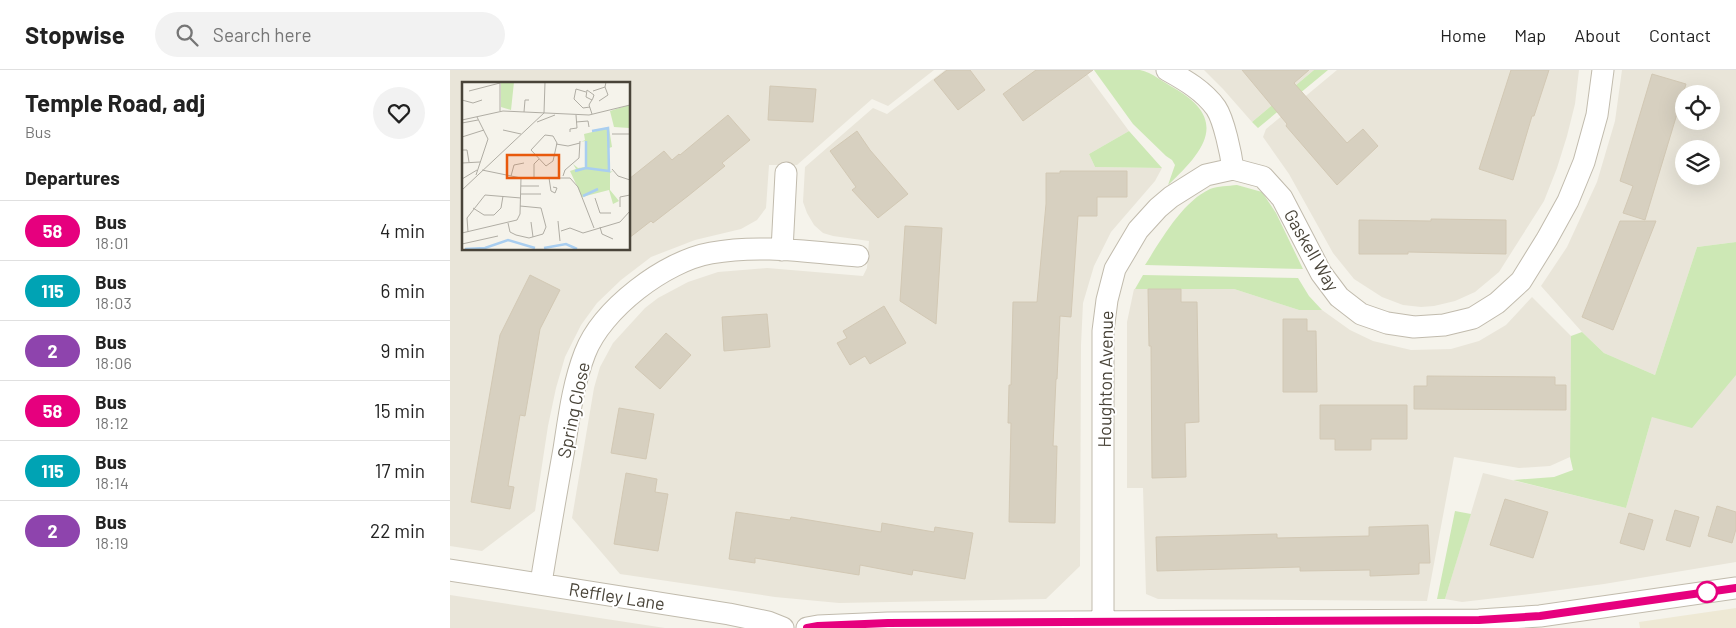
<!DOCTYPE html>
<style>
:root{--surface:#fff;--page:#f2f2f2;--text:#222;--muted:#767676;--line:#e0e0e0}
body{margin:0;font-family:Barlow,sans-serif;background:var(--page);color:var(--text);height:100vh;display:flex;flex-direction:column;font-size:19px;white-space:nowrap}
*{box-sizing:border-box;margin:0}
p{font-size:16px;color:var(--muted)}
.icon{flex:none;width:28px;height:28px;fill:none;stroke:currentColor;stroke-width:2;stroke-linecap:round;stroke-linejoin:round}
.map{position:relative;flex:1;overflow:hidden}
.drawer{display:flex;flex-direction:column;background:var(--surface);width:450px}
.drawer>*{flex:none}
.badge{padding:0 10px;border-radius:16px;font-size:18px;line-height:32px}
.tools{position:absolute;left:1225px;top:15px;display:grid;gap:10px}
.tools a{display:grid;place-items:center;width:45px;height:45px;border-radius:50%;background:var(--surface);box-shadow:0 5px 20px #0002;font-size:25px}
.map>.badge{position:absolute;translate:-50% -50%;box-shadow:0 0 0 2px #fff}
h2{padding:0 25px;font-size:19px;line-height:45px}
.round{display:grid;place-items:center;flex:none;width:52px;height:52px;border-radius:26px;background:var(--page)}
.headline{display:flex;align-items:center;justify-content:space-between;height:85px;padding:0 25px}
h1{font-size:24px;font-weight:700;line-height:38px}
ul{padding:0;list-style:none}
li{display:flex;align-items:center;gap:15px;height:60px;padding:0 25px;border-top:1px solid var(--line)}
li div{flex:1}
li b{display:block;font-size:19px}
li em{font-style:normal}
li .badge{min-width:55px;font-weight:700;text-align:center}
header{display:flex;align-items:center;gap:30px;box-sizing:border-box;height:70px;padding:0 25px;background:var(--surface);border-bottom:1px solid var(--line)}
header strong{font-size:24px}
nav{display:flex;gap:28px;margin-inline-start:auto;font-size:18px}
.search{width:350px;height:45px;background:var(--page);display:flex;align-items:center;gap:12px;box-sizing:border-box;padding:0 18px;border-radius:28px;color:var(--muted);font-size:19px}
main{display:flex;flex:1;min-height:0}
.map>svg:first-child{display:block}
.residential{fill:#e9e5d9;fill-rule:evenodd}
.education{fill:#eee9d5}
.green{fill:#cde8b5}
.building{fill:#d7d0c0;stroke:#d2c8b4}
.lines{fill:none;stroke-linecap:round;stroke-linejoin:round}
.minor-casing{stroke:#c1bbad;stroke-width:23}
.minor{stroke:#fff;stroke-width:21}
.line-casing{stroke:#fff;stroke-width:11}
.line{stroke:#e6007e;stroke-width:8}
.stop-dot{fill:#fff;stroke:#e6007e;stroke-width:2.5}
.labels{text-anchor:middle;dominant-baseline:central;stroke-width:4;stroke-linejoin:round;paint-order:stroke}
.street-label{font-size:18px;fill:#494439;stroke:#fff}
.inset-river{fill:none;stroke:#a9cef0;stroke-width:2.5}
.inset-road{fill:none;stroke:#b0ada4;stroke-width:1}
.view{fill:#e8590c;fill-opacity:0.15;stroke:#e8590c;stroke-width:2.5}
.inset-edge{fill:none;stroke:#494439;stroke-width:2.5}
</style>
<header>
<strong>Stopwise</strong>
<div class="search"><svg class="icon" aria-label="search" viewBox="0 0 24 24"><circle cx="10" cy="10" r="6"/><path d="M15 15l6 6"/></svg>Search here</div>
<nav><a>Home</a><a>Map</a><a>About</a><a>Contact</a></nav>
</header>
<main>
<section class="drawer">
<div class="headline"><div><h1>Temple Road, adj</h1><p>Bus</p></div><a class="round"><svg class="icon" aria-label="heart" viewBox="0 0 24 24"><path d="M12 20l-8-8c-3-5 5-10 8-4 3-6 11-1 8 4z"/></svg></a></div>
<h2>Departures</h2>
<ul>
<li><span class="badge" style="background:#e6007e;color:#fff">58</span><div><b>Bus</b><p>18:01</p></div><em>4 min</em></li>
<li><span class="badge" style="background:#00a3b4;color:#fff">115</span><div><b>Bus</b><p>18:03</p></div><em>6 min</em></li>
<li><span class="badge" style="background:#8e44ad;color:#fff">2</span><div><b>Bus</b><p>18:06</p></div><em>9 min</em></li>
<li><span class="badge" style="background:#e6007e;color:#fff">58</span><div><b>Bus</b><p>18:12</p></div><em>15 min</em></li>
<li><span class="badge" style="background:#00a3b4;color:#fff">115</span><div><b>Bus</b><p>18:14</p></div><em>17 min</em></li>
<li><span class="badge" style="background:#8e44ad;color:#fff">2</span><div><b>Bus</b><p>18:19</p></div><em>22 min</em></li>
</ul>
</section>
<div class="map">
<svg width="1286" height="558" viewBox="0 0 1286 558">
<rect width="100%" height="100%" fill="#f5f3eb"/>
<!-- residential -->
<path class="residential" d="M0 0H484L438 36 422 29 347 95H319L316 138 307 150 291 159 245 170 201 187 171 210 147 233 131 255 115 287 106 318 98 356 85 441 32 481 0 476ZM14 14H179V179H14Z
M495 0H634L679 61 639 84 645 97 712 98 705 111 661 162 644 196 633 233 631 275 630 496 596 529 389 533 325 527 170 504 122 448 144 318 150 297 163 273 195 238 208 228 238 212 268 202 317 198 413 206 417 198 419 171 383 166 373 163 364 155 357 143 353 132 355 97 423 38 437 44Z
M754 0H864L802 52 773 19Z
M887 0H1129L1125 34 1117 66 1107 98 1094 131 1049 202 1025 222 1005 231 984 236 971 237 953 235 932 227 904 209 883 183 839 104 813 67 816 59Z
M1172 0H1286V172L1247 177 1205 305 1154 283 1132 262 1091 216 1117 177 1147 112 1165 51ZM1234 24H1261V51H1234ZM1234 79H1261V106H1234Z
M684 219H784L849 240H872L900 260 923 271 961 280 1001 279 1029 271 1056 255 1082 227 1121 266 1120 387 1100 396 1069 398 1004 387 977 531 708 529 696 524 693 418H677V252Z
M1286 300V492L1154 514 1088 523 1012 532 995 529 1033 403 1176 438 1202 347Z
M0 525 215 558H0Z"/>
<!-- education -->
<path class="education" d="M1286 538V558H1190L1189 552Z"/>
<!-- green -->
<path class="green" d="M644 0C658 0 677 0 690 0 702 2 714 13 724 18 780 50 754 81 718 115L725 95 722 90 716 86 683 54Z
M864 0H878L808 58 802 52Z
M679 61 712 98 645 97 639 84Z
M787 115 812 122 826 143 853 199 695 195C711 170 732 132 760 119 768 116 778 116 787 115Z
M1286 172V305L1242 358 1202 347 1176 438 1063 410 1104 407 1123 400 1120 387 1121 266 1132 262 1154 283 1205 305 1247 177Z
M693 205 848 208 859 226 872 240H849L784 219H685Z
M1005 441 1021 444 995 529H987Z"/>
<!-- building -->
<path class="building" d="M497 0H520L535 20 508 40 484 10Z
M586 0H643L573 51 553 24Z
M792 0H859L844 13 897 73 913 59 928 76 887 115 836 56 837 54Z
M1061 0H1099L1084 46H1082L1063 110 1029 99Z
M1202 4 1236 14 1195 150 1173 143 1183 116 1170 111Z
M320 16 366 19 363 52 318 50Z
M278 45 300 70 272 93 275 96 238 126 203 153 201 151 179 168V109L214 81 222 90 229 84 230 85Z
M407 61 420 80 458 124 428 148 402 120 406 117 380 81Z
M610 101H677V127H647V146H628L621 247 610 246 607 309H606L603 376H607L605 453 559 452 561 353H558L559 315H561L563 232H587L596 134V103H610Z
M981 149 1056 150V184L958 182V184H909V150L981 151Z
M1170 151H1206L1163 260 1132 247Z
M455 156 492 158 486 254 450 231Z
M80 205 110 220 90 259 75 346 70 345 58 416 64 417 60 439 21 432 50 265Z
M698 219H731V232H747L749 352 735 353 736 407 702 408 701 276H699Z
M434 236 456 273 420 294 415 286 400 295 387 273 397 268 393 261Z
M317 244 320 277 274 281 272 247Z
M833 249H857V261H866L867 322H833Z
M216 263 241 285 210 319 185 297Z
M977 306 1105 307V315H1116V340L964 339V316H977Z
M870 335H957V369H921V380H885V369H870Z
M169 338 204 344 196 389 161 383Z
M176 403 207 409 205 422 218 424 208 481 164 474Z
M1055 429 1098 442 1083 488 1040 475Z
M1267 436 1286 442V459L1282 473 1258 466Z
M1225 440 1249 447 1240 477 1216 470Z
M286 442 340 450 341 447 431 462 432 453 484 462 485 457 523 463 515 509 463 500 462 505 410 495 409 505 305 488V493L279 489Z
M1179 443 1203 450 1194 480 1170 473Z
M978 455 980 493H969V504L920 506V500L850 501V497L707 501 706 467 827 464V468L919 466V457Z"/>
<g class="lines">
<defs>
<path id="minor" d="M717 0C735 10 754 21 766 38 774 50 781 84 783 99
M332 180 336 103
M0 500 279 544 318 552 333 558
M91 513C98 469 106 424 114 379 119 347 123 314 135 283 152 239 215 191 261 183 309 174 359 182 408 186
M653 551V261L657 230 665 199 688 160 708 138 721 127 756 105 783 99 813 107 832 128 871 203 889 227 911 244 937 253 964 257 994 255 1023 248 1047 233 1071 211 1097 169 1118 131 1134 92 1147 45 1153 0
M357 558 368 556 438 553 1029 550 1090 546 1286 518"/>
</defs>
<!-- minor casing -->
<use href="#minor" class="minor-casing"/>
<!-- minor -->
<use href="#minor" class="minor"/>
</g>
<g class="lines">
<defs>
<path id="line" d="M357 558 368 556 438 553 1029 550 1090 546 1286 518"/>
</defs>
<!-- line casing -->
<use href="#line" class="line-casing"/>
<!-- line -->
<use href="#line" class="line"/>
</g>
<!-- markers -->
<circle class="stop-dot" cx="1257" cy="522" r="10"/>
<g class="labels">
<!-- street labels -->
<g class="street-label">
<text transform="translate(862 180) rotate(60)">Gaskell Way</text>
<text transform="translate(655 309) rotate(-89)">Houghton Avenue</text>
<text transform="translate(123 340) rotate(-78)">Spring Close</text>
<text transform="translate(167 526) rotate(9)">Reffley Lane</text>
</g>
</g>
<!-- overview -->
<g transform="translate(12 12)">
<rect width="168" height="168" fill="#f5f3eb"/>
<path d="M39 0H52L49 28 39 25ZM167 23V46L152 45 148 29ZM147 46 150 65 147 66V90L151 89 148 91V108L157 119 151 122 147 108 120 115 108 89 114 87 111 82 116 86 124 85 123 59 119 60 123 58 122 52Z" fill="#cde8b5"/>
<path class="inset-river" d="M124 59V86M113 89 124 86 147 89 146 46 130 49M121 114 136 107M82 166 104 162 115 167M3 167 23 166 46 158 73 166"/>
<path class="inset-road" d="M7 9 38 1M131 9 143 5 144 0M124 10 114 7 112 17 121 26 128 25M0 18 11 21 20 18M137 19 146 13 143 5M38 29V0M62 30 63 18H67M82 31 83 0M130 32 127 23 128 21 130 18 131 16 132 13 125 8 124 15 130 18M0 38 41 29 127 33 168 23M75 40 93 33M114 40 126 39 127 45M0 41 16 38M41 48 59 52M108 50V47L115 46 114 33M150 52H168M83 53 91 54 95 61 91 79 84 84 69 68ZM0 55 22 48M94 62 106 64 118 61M0 68H5L7 80M0 81 18 80M150 87 156 94 168 98M20 88 59 96H108L116 105 132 146M14 93 26 57 15 35M49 94 52 83 62 81M101 94 103 88 117 76 118 59M72 96V82L77 77M87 96 89 109 93 111 95 106 91 105M0 97 15 88M59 104H77M0 108 82 31M59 112H79M133 116 138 131H149M158 125V115L168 113M11 126 22 133H32L39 126 41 114M96 139 98 159M69 140 71 155M46 141 48 150 54 153 67 156 81 152 84 145 79 126 58 124M138 145 140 152 151 157M99 149 108 146 121 151 158 140 168 129M6 150 5 136 23 113 59 116M0 151 55 138 58 132 59 96M0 162 36 154"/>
<path class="view" d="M45 73H97V96H45Z"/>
<rect width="168" height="168" class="inset-edge"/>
</g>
</svg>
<div class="tools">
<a><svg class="icon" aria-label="locate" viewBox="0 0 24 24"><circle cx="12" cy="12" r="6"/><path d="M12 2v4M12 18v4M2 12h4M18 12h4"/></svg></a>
<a><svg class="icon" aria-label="layers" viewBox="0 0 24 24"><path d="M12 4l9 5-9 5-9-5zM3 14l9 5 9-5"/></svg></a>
</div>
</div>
</main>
